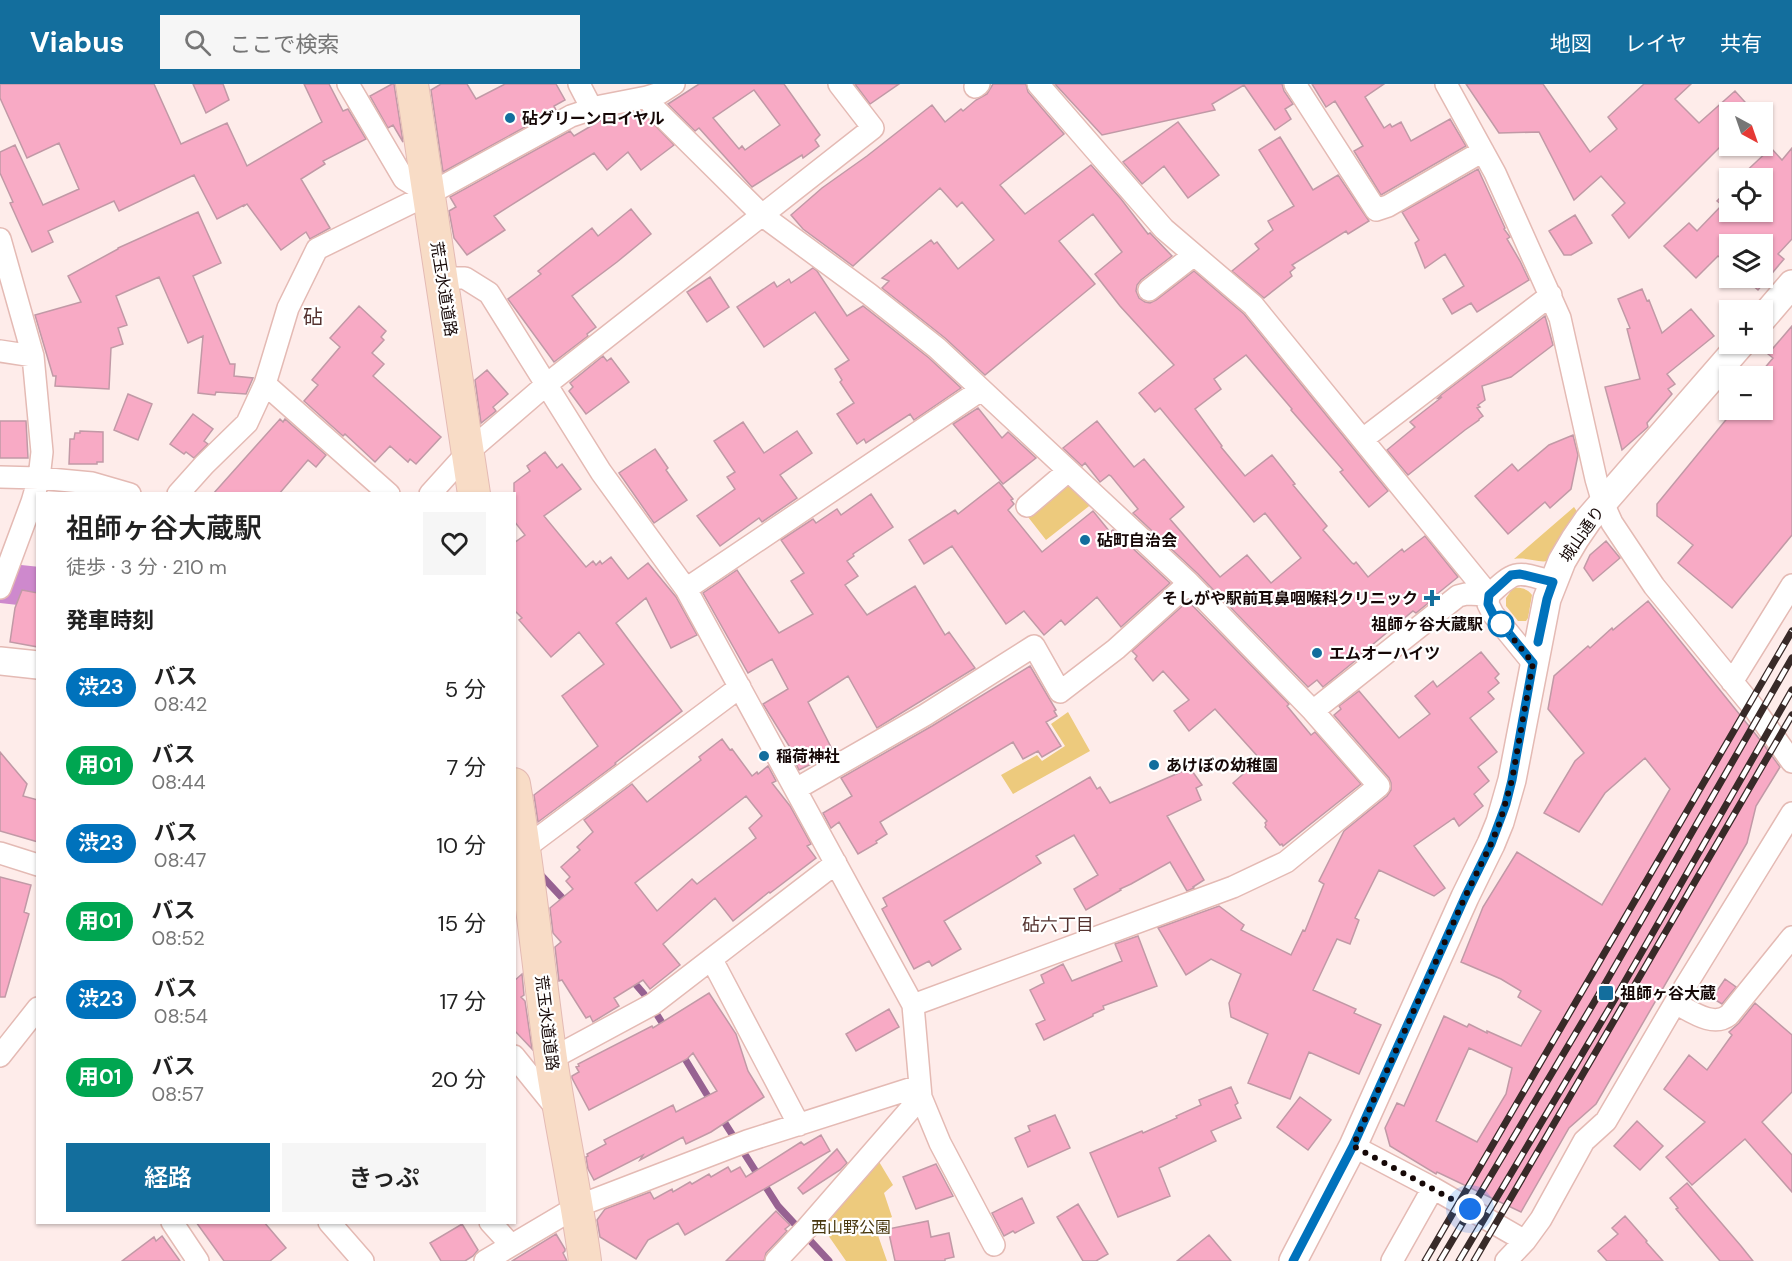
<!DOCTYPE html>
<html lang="ja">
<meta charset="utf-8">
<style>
:root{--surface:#fff;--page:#f6f6f6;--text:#222;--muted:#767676;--accent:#136e9d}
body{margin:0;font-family:"DM Sans","Noto Sans JP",sans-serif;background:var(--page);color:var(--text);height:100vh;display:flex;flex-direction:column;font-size:22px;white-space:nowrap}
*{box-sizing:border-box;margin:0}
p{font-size:20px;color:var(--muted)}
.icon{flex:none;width:33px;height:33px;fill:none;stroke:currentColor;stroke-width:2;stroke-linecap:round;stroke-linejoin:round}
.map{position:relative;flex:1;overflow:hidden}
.details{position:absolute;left:36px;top:408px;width:480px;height:732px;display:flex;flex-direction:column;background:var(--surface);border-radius:0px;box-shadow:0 2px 4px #0004}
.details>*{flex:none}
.badge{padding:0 12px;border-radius:20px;font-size:21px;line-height:39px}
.needle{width:39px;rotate:140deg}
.controls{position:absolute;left:1719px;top:18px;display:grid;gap:12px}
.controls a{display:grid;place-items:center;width:54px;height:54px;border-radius:0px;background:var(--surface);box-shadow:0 2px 4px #0004;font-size:30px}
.you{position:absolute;width:30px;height:30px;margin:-15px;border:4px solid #fff;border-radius:50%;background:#1a73e8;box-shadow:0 0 0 9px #1a73e833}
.map>.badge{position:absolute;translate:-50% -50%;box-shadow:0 0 0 3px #fff}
h2{padding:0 30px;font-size:22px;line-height:54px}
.round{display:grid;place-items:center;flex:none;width:63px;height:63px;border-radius:0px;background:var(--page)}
.head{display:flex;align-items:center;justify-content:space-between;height:102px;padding:0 30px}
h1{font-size:28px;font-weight:600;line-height:45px}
.action{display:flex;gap:12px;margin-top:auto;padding:12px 30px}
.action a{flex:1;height:69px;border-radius:0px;background:var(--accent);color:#fff;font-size:24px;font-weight:600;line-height:69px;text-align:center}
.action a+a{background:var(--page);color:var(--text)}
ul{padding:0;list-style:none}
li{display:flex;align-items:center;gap:18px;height:78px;padding:0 30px}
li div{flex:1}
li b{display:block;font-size:22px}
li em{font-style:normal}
li .badge{min-width:66px;font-weight:700;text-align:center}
header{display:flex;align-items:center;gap:36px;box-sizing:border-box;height:84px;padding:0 30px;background:var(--accent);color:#fff}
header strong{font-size:28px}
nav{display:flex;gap:33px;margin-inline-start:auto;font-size:21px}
.search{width:420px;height:54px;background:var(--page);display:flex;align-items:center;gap:15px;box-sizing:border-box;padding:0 21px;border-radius:0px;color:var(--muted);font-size:22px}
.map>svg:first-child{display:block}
.green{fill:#edca7d}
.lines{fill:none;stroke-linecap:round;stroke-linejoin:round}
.stream{stroke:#976292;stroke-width:7}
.river{stroke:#ce89cd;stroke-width:40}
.building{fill:#f8aac5;stroke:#c199a6;stroke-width:1.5;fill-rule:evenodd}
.minor-casing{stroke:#e4bab4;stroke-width:24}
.tertiary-casing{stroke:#e4bab4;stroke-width:30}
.secondary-casing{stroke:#e4bab4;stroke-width:34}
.minor{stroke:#fff;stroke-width:21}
.tertiary{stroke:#fff;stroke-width:27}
.secondary{stroke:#f8dcc6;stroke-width:32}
.rail-casing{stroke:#382a28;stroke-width:7}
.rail{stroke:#fff;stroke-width:4.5;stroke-dasharray:14;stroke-linecap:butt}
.line-casing{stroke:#fff;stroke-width:14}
.line{stroke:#0072bc;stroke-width:9}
.walk{stroke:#160807;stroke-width:6;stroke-dasharray:0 10.8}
.poi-dot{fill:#136e9d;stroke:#fff;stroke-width:2}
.stop-dot{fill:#fff;stroke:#0072bc;stroke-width:3}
.labels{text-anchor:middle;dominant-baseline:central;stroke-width:4.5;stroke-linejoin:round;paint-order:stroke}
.poi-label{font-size:16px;font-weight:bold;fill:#160807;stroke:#fff;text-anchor:start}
.street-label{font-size:16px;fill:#160807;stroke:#fff}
.stop-label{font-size:16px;font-weight:bold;fill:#160807;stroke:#fff;text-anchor:end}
.park-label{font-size:16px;fill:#48370e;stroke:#fff}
.neighbourhood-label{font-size:18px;fill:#54322f;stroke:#fff}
.quarter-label{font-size:20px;fill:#54322f;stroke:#fff}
</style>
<header>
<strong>Viabus</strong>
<div class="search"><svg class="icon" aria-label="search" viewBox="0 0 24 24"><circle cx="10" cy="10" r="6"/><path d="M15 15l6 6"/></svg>ここで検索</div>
<nav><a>地図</a><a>レイヤ</a><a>共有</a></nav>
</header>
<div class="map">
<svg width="1792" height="1177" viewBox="0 0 1792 1177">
<rect width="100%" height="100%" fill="#feecea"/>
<!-- green -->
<path class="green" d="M1066 400 1079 401 1093 419 1046 456 1028 433Z
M1574 423 1578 429 1548 477C1537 479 1528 473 1514 475Z
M1513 504C1521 503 1528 505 1532 511L1528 534 1526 537H1518L1506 522V514Z
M1068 628 1090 667 1013 710 1001 691 1037 671 1042 677 1065 662 1051 640Z
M878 1076 893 1101 884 1109 892 1133 874 1140 887 1177H846L821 1141Z"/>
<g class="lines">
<!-- stream -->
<path class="stream" d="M540 790 568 820
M631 895 644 910 666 945
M682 970 712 1019
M721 1033 778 1122 829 1177"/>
<!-- river -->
<path class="river" d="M0 499 38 503"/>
</g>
<!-- building -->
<path class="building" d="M0 0H154L181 60 227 39 247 82 322 38 304 0H329L343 27 348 25 366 55 323 77 325 80 301 95 330 144 310 155 306 148 281 166 247 120 244 122V121L217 135 194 91 119 127 114 117 48 147 53 158 32 168 10 119 13 118 0 89V68L15 61 43 121 79 105 59 59 27 74 0 14Z
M193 0H223L229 16 206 29Z
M392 0H394L403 58 393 41 388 44 370 12Z
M441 0H467L476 15 505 0H556L565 16 554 22 556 26 443 88 431 6Z
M699 0H784L820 51 815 56 819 62 803 74 802 71 752 103 699 44 695 47 668 20ZM754 6 780 41 745 66 742 62 739 65 713 34Z
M855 0H899L870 20Z
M993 0H1026L1028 8 1064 50 1000 101 1025 130 1091 81 1121 115 1148 150 1150 149 1172 172 1141 196 1137 201 1136 207 1139 214 1145 218 1150 219 1156 216 1194 187 1244 230 1388 407 1369 423 1340 388 1343 386 1291 326 1292 325 1246 271 1214 295 1221 305 1195 325 1222 362 1221 363 1245 392 1272 371 1295 400 1293 401 1327 442 1323 446 1352 479 1354 480 1356 478 1368 493 1402 465 1404 468 1425 452 1458 493 1437 510 1438 511 1416 529 1413 527 1360 571 1361 572 1323 603 1317 596 1308 603 1198 490 1133 429 1138 425 1111 392 1109 391 1100 398 1085 379 1082 382 1063 364 1097 337 1134 383 1144 375 1184 423 1170 435 1220 493 1247 471 1271 499 1301 474 1265 429 1254 438 1160 324 1155 328 1139 309 1174 281 1120 222 1095 190 1122 168 1093 130 1059 157 1095 200 985 291 945 254 882 204 889 197 882 194 931 156 934 160 937 158 958 185 994 156 962 118 957 123 940 104 853 182 803 145 791 131 822 104 867 72 932 21 945 38 961 25 963 27 976 16 987 10Z
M1055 0H1282L1284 7 1293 20 1285 25 1291 35 1275 46 1244 1 1212 20 1215 26 1102 51Z
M1312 0H1384L1365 13 1384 44 1390 40 1392 43 1401 38 1411 57 1450 35 1466 62 1381 111 1354 67 1363 62 1335 17 1326 23Z
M1466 0H1543L1590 68 1617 45 1608 33 1644 0H1691L1675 15 1699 39 1735 7 1754 28H1730V53L1629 154 1612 131 1625 119 1601 92 1574 116 1539 48 1499 49Z
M641 27 674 61 641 86 628 68 607 86 594 69 494 132 505 146 467 171 454 154 449 127 456 123 450 113 570 47 574 52 603 35Z
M1178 38 1219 91 1188 114 1164 82 1142 100 1123 78Z
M1280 53 1313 106 1338 91 1369 137 1348 150 1346 147 1292 181 1295 184 1290 188 1292 192 1264 214 1232 187 1259 165 1255 160 1273 146 1268 137 1294 122 1259 66Z
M1771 64 1782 76 1792 64V155L1778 170 1784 175 1758 206 1744 194H1762V160H1730V182L1718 172 1696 194 1664 162 1689 139 1697 147 1722 121 1717 117 1730 104V128H1762V94H1739Z
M1478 85 1505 144 1504 145 1510 153 1507 155 1520 177 1529 196 1477 228 1471 219 1452 230 1443 215 1464 202 1445 170 1425 184 1415 159 1419 156 1402 128Z
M631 125 651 150 617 178 572 212 596 243 587 250 588 252 554 278 508 215 541 190 538 187 592 144 598 152Z
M198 128 221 179 193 192 230 280H235L234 292 253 294 246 310 216 308 215 311 198 309 203 252 188 259 159 193 116 212 127 241 118 244 123 260 111 264 109 305 55 302 56 292H53L35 231 81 218 68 192 118 165V164Z
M1575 131 1592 159 1571 171H1564L1549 147Z
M813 184 817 187 847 232 863 222 929 274 961 304 914 336 910 330 866 359 864 355 857 360 837 330 854 319 840 298 842 296 835 285 849 276 815 228 764 263 737 223 774 198 777 203 789 195 791 199Z
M710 193 729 223 707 238 687 208Z
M1642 205 1647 217 1649 216 1662 249 1691 225 1714 252 1667 290 1675 300 1668 305 1672 310 1647 339 1648 343 1622 366 1605 303 1640 295 1627 245 1630 244 1618 215Z
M359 222 386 247 381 253 384 256 372 269 384 280 373 292 441 353 416 380 410 375 408 378 390 362 375 378 345 350 343 352 304 317 318 301 312 296 340 263 330 254Z
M1545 232 1553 261 1511 293 1482 302 1485 316 1478 321 1480 323 1477 324 1483 332 1479 335V336L1465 346 1408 391 1387 366 1415 343 1410 338 1442 313 1438 314 1441 311Z
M1792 242V451L1732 524 1678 479 1693 461 1657 432V420L1734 326H1762V292H1758L1773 274 1768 270Z
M603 272 607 277 611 274 629 298 586 330 569 307 573 303 570 299Z
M487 286 508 310 493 323 496 327 481 339 475 296Z
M128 310 152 320 138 356 114 346Z
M978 324 1002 354 1008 348 1036 374 1003 400 953 340Z
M193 330 213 345 204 357 208 360 194 374 186 368 184 370 170 360Z
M280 335 283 338 285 335 326 371 316 383 308 376 279 410H213Z
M0 337H26L28 374H0Z
M743 338 764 369 797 347 812 369 780 391 797 414 762 438 759 434 720 462 697 432 735 405 727 393 735 388 714 357Z
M80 347 103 348V378H97V380H69L70 355H74L75 349H80Z
M1573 351 1578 371 1571 405 1550 424 1545 418 1508 450 1475 412 1512 380 1518 387 1549 361Z
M655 365 668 384 666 386 687 416 654 439 619 389Z
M545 368 557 384 562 380 581 405 544 432 586 483 593 477 596 481 600 477 602 480 611 473 628 495 648 479 676 513 697 551 671 564 646 514 616 539 682 627 615 679 616 680 538 738 534 711 598 662 562 612 604 580 579 548 551 573 519 536 522 534 514 526V459L525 451 514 437V399L530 387 527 382Z
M999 398 1013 415 1011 416 1014 420 1008 426 1042 468 1093 427 1110 448 1113 446 1170 499 1121 543 1097 513 1065 541 1061 536 1044 551 1024 527 1006 540 952 462 924 480 909 456 955 426 958 430Z
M871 410 893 443 853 470 854 472 847 477 858 492 845 501 867 531 915 502 945 551 949 548 975 584 877 644 848 592 808 618 834 669 799 686 789 666 791 665 763 620 788 605 772 575 748 589 703 509 737 486 779 549 813 530 791 497 804 489 781 456 813 435 816 439 837 425 841 431Z
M1606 457 1620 474 1593 497 1584 484 1590 471Z
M22 506 38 509V563L10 558 15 524Z
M1188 517 1289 620 1287 622 1311 651 1315 648 1361 700 1283 762 1282 760 1280 761 1265 743 1266 741 1265 739 1267 737 1233 699 1260 675 1215 625 1189 647 1174 627 1189 616 1163 587 1153 597 1135 575 1137 572 1132 567Z
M1648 517 1761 657 1780 683 1756 722 1747 759 1596 1020 1569 1044 1521 1128 1437 1088 1436 1090 1390 1062 1385 1044 1397 1019 1404 1022 1444 932 1467 943 1469 940 1487 949V947L1521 962 1541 927 1518 913 1521 907 1501 895 1461 878 1483 823 1517 768 1602 821 1670 705 1645 674 1605 709 1579 748 1544 729 1575 677 1584 669 1548 625 1554 592 1588 562 1590 564 1612 544 1613 546ZM1469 964 1512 984 1506 1010 1477 1058 1436 1037Z
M1481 568 1499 590 1495 594 1499 599 1488 608 1494 615 1470 634 1497 668 1478 683 1489 697 1474 710 1483 722 1459 742 1454 734 1414 762 1445 804 1434 812 1379 786 1355 834 1359 836 1350 860 1337 855 1313 906 1356 925 1354 929 1381 941 1359 990 1309 968 1290 1015 1248 999 1268 950 1231 933 1229 919 1241 890 1211 875 1186 891 1158 844 1219 822 1244 841 1241 846 1291 871 1303 846 1305 847 1324 800 1319 797 1344 747 1387 712 1391 706V699L1389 694 1334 631 1341 625 1339 622 1359 607 1399 654 1430 630 1415 612 1433 597 1437 603Z
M1030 582 1056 626 1054 627 1057 632 1046 638 1061 662 1042 673 1038 667 1023 675 1013 658 880 738 887 750 876 757 877 759 858 770 839 738 831 744 823 729 852 712 841 694 932 642Z
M722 655 730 666 732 665 752 692 757 688 758 690 768 682 776 697 772 699 790 722 811 760 807 762 816 774 770 809 769 808 733 837 715 814 663 860 680 881 650 905 643 896 614 914 619 922 596 936 593 938 590 932 586 934 562 896 559 897 555 863 561 858 553 849 550 824 573 805 566 797 570 793 561 783 580 766 577 763 593 748 584 736 632 700 647 718 701 676 699 673ZM746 712 762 732 749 744 756 754 697 800 692 795 657 827 635 799Z
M0 668 27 700 23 712 38 716V758L0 747Z
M1190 684 1202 701 1196 704 1201 716 1167 732 1204 796 1193 803 1194 804 1187 807 1170 778 1131 800 1120 805 1121 806 1086 826 1074 805 1098 791 1074 751 1036 772 1041 779 944 837 961 865 932 882 929 877 914 885 882 825 887 822 883 814 1090 693 1097 705 1100 703 1110 719Z
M0 793 31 801 24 828 29 830 5 913H0Z
M1138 852 1157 902 1103 922 1104 925 1093 930V932L1044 956 1036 940 1045 936 1030 906 1044 899 1041 891 1063 880 1072 897 1122 877 1115 860Z
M522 890 524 911 521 913 525 917 532 965 514 946V897Z
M1725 895 1736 903 1722 920 1712 914Z
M709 909 736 950 748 987 764 1013 711 1048 686 1060 683 1053 640 1076 643 1071 594 1096 588 1085 586 1073 588 1072 587 1070 606 1060 604 1056 673 1021 676 1028 717 1007 693 969 687 975 589 1026 572 994V992L579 988 576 983 579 982 578 980 652 942 653 944Z
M1755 919 1792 951V1008L1762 1038 1792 1071V1108L1745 1055 1692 1101 1666 1073 1705 1038 1664 1005 1689 971 1707 986 1732 951 1729 948 1739 939Z
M889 925 899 943 856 967 846 950Z
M1231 1003 1238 1019 1235 1021 1241 1034 1211 1047 1216 1057 1159 1084 1170 1112 1118 1133 1090 1069 1142 1047 1143 1049 1177 1034 1176 1032 1201 1021 1199 1016Z
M1300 1013 1331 1036 1308 1066 1277 1043Z
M1055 1031 1070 1064 1028 1083 1015 1054 1030 1047 1028 1042Z
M1637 1037 1663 1062 1640 1086 1614 1062Z
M821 1051 830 1067 685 1151 678 1139 648 1156 636 1175 600 1153 597 1136 605 1125 650 1108 654 1115 672 1105 673 1108 690 1098 692 1100 709 1090 711 1093 728 1083 731 1088 740 1083 746 1093 801 1058 804 1061Z
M837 1065 847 1079 840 1086 803 1110 798 1104Z
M936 1080 953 1112 916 1125 903 1093Z
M1687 1099 1741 1162 1753 1177H1720L1676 1125 1678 1124 1670 1114Z
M1022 1114 1034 1139 1015 1149 1013 1147 1004 1152 992 1129Z
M1078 1120 1108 1170 1096 1177H1083L1057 1133Z
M776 1127 790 1141 785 1145 787 1147 766 1169 764 1177H726Z
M1625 1132 1647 1157 1646 1158 1663 1177H1607L1598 1167 1618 1150 1612 1144Z
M928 1137 931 1153 949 1149 954 1173 945 1175V1177H895L888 1145Z
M196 1138H264L286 1164 270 1177H224Z
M462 1140 478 1166 473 1172 465 1177H441L430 1159Z
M556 1150 565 1165V1167L563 1169 567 1177H512Z
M1209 1151 1231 1177H1177Z
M162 1152 180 1177H122L154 1153 156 1157Z"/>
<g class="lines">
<defs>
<path id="minor" d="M348 0 404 95 429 110
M579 0 592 25
M1038 0 1164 145 1253 221 1489 511
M1295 0 1376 126 1388 122 1483 67
M1446 0 1495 89 1560 234 1596 395 1603 419 1612 439 1654 502 1753 623 1792 678
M975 3 979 0
M647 13 655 25 763 132 869 210 937 264 1189 499 1313 627 1379 702 1286 778 1233 803 913 921
M0 155 33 272 42 368 39 394 32 418 0 504
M443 194H465L489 209 601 388 686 505 913 921 921 1013 940 1059 994 1161
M1149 206 1194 171
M0 267 33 272
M265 300 389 410
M1363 355 1551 211
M0 393 39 394 92 399 130 410
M178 410 204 381 247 339 265 300 288 224 317 165 429 110 571 32 601 22 647 13 660 9 674 0
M430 410 468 368 547 300 873 44 839 0
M1027 422 1068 387
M686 505 981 306
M1533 579 1493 530 1488 520 1489 511C1517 484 1517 488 1553 498
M1732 598 1792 501
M1313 627 1458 512 1466 510 1489 511
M796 705 925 631 1034 562 1060 608 1116 565 1189 499
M525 764 740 603
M0 769 38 781
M712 876 799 1041
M1675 919C1691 927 1713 944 1729 931L1792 853
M0 972 38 924
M514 972 556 1024
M551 975 653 920 836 779
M1353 1062 1433 1104 1525 1157
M172 1138 198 1177
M329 1138 363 1177
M490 1138 511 1161
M485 1177 578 1122 747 1057 919 1002
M776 1177 807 1144 921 1013
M1392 1177 1433 1104
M1506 1177 1525 1157 1541 1135 1584 1057 1606 1037 1675 919 1792 729"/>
<path id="tertiary" d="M1762 235 1792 200
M0 577 38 581
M1293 1177 1353 1062 1465 813 1491 760 1500 738 1512 696 1547 515 1562 477 1575 455 1588 436 1741 260"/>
<path id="secondary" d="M412 0 474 410
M514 700C530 791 538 883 551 975 561 1043 576 1109 585 1177"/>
</defs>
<!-- minor casing -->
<use href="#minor" class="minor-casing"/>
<!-- tertiary casing -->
<use href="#tertiary" class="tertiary-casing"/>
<!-- secondary casing -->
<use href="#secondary" class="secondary-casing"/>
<!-- minor -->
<use href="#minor" class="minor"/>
<!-- tertiary -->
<use href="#tertiary" class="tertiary"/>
<!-- secondary -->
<use href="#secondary" class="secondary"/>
<defs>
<path id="rail" d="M1425 1177 1792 547
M1440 1177 1602 905 1792 574
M1459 1177 1616 913 1792 606
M1474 1177 1792 631"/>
</defs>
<!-- rail casing -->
<use href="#rail" class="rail-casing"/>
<!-- rail -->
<use href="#rail" class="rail"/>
</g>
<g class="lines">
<defs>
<path id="line" d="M1293 1177 1353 1062 1465 813 1491 760 1506 720 1512 696 1533 579 1493 530 1488 520 1489 511 1511 491 1520 490 1553 498 1547 515 1538 558"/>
</defs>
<!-- line casing -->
<use href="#line" class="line-casing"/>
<!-- line -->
<use href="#line" class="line"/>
<!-- walk -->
<path class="walk" d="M1470 1125 1353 1062 1465 813 1491 760 1500 738 1512 696 1533 579 1498 536 1501 540"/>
</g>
<!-- markers -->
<g class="poi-dot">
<circle cx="510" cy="34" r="6"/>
<circle cx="1085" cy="456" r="6"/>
<path d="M1429 505h6v6h6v6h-6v6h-6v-6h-6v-6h6z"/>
<circle cx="1317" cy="569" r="6"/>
<circle cx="764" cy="672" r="6"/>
<circle cx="1154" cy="681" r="6"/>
<rect x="1598" y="901" width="16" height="16" rx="3"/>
</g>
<circle class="stop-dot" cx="1501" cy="540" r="12"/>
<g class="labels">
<!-- poi labels -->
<g class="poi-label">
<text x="522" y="34">砧グリーンロイヤル</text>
<text x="1097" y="456">砧町自治会</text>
<text x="1418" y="514" text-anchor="end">そしがや駅前耳鼻咽喉科クリニック</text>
<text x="1329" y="569">エムオーハイツ</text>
<text x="776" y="672">稲荷神社</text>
<text x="1166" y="681">あけぼの幼稚園</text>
<text x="1620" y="909">祖師ヶ谷大蔵</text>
</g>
<!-- street labels -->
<g class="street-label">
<text transform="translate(444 205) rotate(81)">荒玉水道道路</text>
<text transform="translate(1582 450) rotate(-55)">城山通り</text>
<text transform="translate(547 939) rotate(83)">荒玉水道道路</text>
</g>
<!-- stop labels -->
<g class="stop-label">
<text x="1483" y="540">祖師ヶ谷大蔵駅</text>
</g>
<!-- park labels -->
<g class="park-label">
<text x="851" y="1143">西山野公園</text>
</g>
<!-- neighbourhood labels -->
<g class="neighbourhood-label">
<text x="1058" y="841">砧六丁目</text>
</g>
<!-- quarter labels -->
<g class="quarter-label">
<text x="313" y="233">砧</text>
</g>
</g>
</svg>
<div class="controls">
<a><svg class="needle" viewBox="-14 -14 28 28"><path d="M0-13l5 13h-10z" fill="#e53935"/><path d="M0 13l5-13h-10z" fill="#767676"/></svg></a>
<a><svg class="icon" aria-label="locate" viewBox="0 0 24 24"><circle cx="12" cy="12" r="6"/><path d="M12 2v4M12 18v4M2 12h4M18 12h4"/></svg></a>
<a><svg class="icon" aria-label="layers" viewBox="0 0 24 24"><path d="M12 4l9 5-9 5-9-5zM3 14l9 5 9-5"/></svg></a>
<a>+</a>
<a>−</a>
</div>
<div class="you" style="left:1470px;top:1125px"></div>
<section class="details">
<div class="head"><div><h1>祖師ヶ谷大蔵駅</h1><p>徒歩 · 3 分 · 210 m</p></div><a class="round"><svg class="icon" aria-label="heart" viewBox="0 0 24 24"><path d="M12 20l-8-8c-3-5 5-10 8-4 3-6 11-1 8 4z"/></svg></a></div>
<h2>発車時刻</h2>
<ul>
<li><span class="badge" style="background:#0072bc;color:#fff">渋23</span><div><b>バス</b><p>08:42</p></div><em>5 分</em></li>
<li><span class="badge" style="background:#00a651;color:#fff">用01</span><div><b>バス</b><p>08:44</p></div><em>7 分</em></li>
<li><span class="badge" style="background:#0072bc;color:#fff">渋23</span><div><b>バス</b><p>08:47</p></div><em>10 分</em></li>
<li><span class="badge" style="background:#00a651;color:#fff">用01</span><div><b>バス</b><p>08:52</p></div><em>15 分</em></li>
<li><span class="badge" style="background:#0072bc;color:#fff">渋23</span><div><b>バス</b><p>08:54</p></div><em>17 分</em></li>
<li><span class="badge" style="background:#00a651;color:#fff">用01</span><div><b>バス</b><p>08:57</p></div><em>20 分</em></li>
</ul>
<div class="action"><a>経路</a><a>きっぷ</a></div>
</section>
</div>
